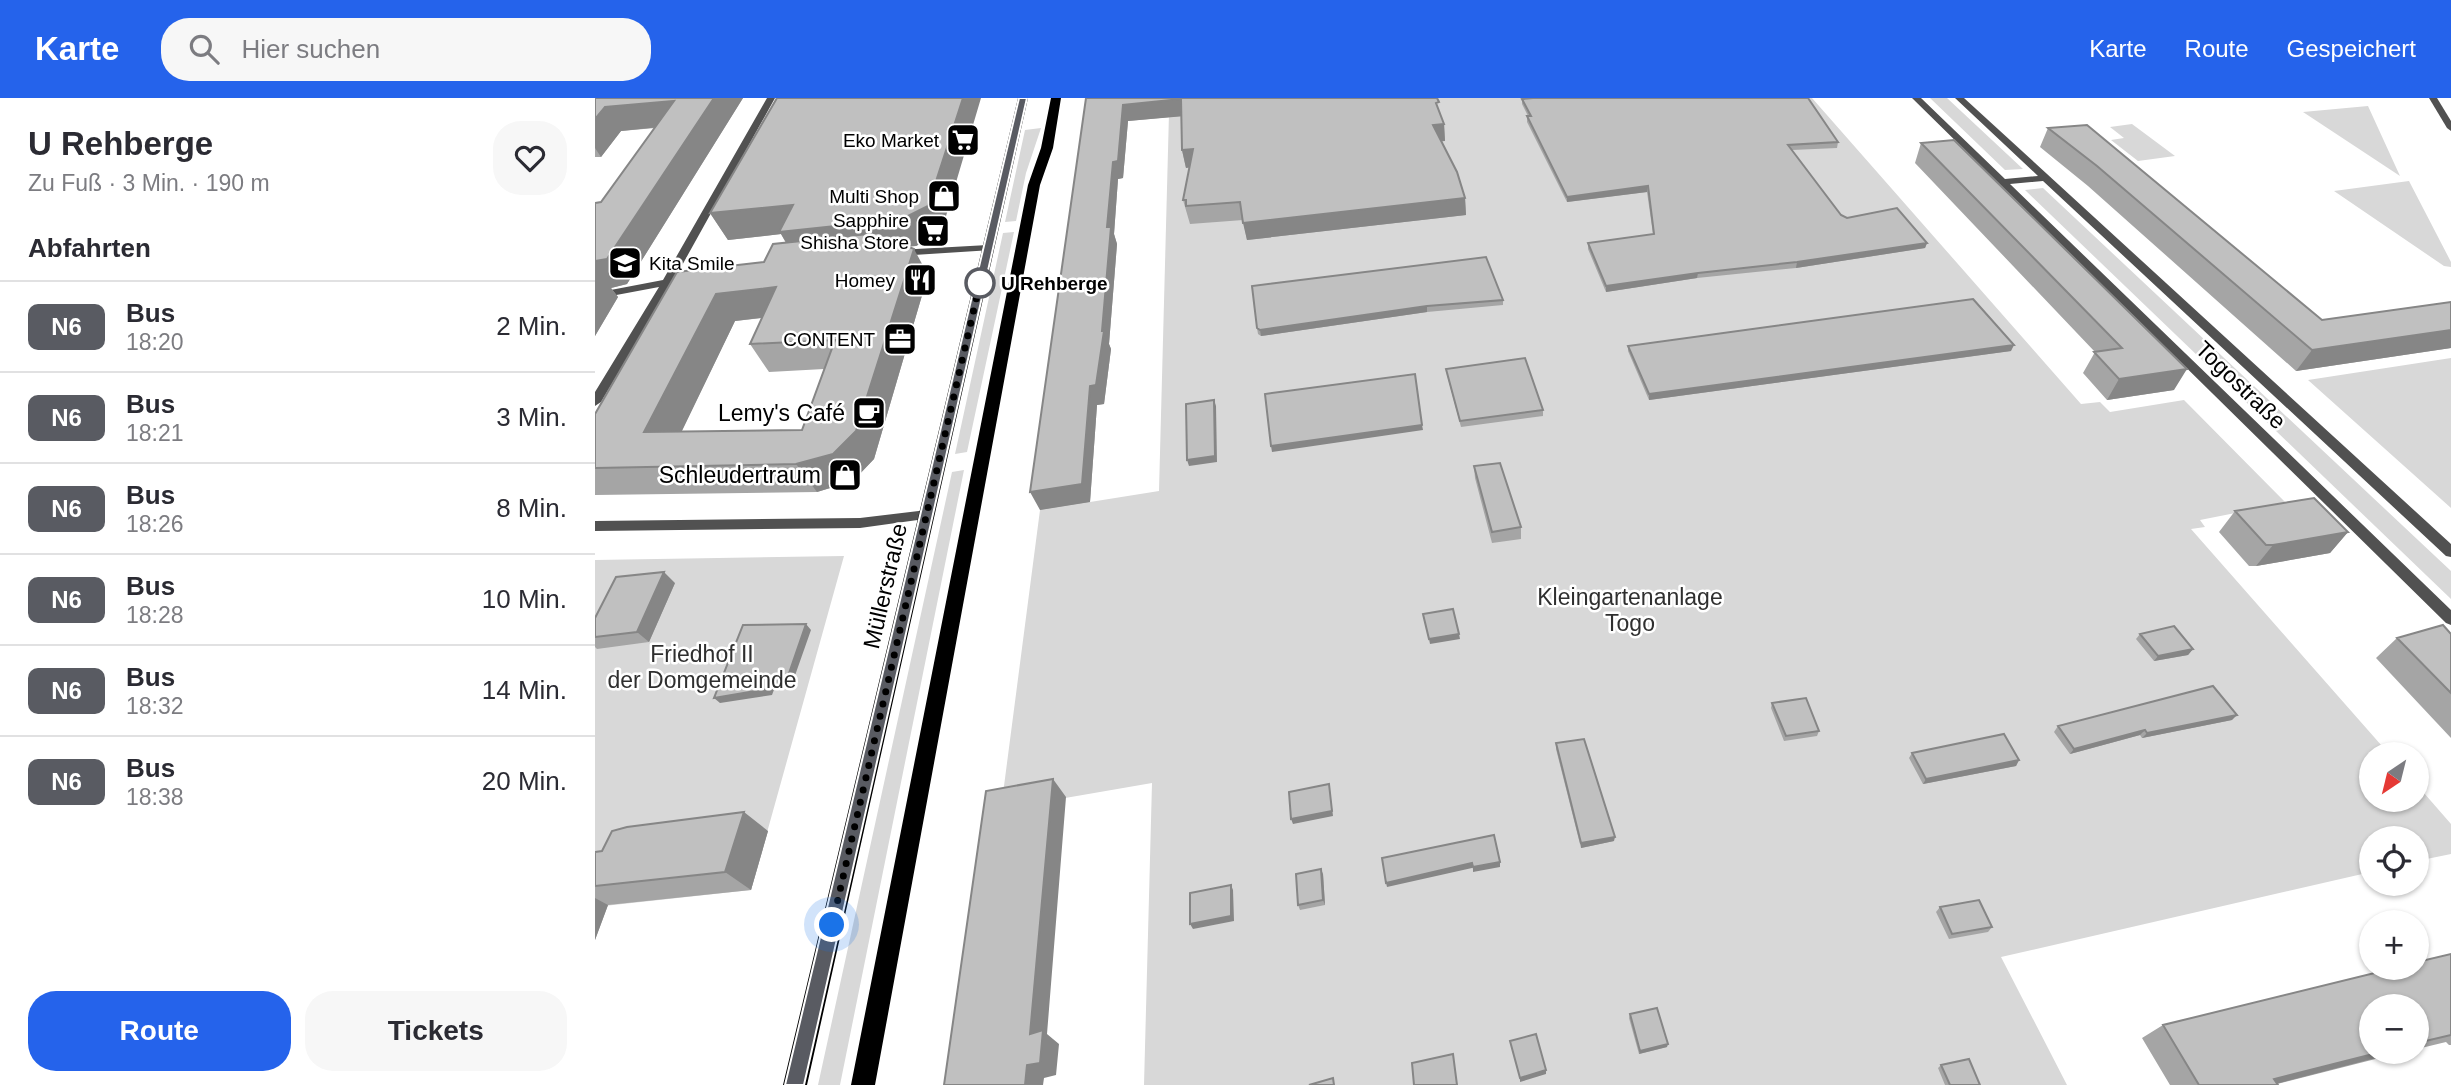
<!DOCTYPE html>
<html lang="de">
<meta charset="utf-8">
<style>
:root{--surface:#fff;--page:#f7f7f7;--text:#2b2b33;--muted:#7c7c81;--line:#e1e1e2;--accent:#2563eb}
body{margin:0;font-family:Arial,sans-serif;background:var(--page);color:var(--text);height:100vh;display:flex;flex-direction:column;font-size:26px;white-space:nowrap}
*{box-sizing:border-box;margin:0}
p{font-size:23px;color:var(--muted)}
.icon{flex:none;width:38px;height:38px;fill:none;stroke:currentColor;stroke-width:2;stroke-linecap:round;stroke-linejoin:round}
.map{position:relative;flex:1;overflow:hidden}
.sheet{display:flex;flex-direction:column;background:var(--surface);width:595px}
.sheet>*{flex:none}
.badge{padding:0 14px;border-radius:10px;font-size:24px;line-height:46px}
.needle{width:46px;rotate:215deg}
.buttons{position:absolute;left:1764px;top:644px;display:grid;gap:14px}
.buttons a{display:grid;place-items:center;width:70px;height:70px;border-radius:50%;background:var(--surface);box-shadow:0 2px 5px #0004;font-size:35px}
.you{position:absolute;width:35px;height:35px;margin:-18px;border:5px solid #fff;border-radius:50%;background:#1a73e8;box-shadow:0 0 0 10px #1a73e833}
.map>.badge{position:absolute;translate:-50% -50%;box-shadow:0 0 0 4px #fff}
h2{padding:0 28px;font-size:26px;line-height:63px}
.round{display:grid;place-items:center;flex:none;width:74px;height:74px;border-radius:28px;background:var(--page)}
.headline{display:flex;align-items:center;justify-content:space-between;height:119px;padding:0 28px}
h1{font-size:33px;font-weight:700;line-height:52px}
.cta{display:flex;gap:14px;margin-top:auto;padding:14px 28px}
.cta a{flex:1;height:80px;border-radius:28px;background:var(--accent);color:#fff;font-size:28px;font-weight:700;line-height:80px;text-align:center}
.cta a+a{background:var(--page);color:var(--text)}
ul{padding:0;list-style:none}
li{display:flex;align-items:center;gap:21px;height:91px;padding:0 28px;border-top:2px solid var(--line)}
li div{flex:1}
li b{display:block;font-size:26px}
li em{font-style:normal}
li .badge{min-width:77px;font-weight:700;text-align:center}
header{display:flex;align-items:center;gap:42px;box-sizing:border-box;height:98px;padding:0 35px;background:var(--accent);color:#fff}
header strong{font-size:33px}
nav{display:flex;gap:38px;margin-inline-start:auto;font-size:24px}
.search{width:490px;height:63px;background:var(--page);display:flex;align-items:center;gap:18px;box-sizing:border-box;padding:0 24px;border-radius:28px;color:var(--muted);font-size:26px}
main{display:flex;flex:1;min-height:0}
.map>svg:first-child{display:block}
.green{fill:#d8d8d8}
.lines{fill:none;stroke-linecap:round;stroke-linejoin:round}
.minor{fill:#515151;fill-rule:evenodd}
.tertiary{fill:#515151;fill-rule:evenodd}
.primary{fill:#000;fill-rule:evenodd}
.wall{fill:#a5a5a5;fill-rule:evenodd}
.shaded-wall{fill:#868686}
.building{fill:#c0c0c0;stroke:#868686;stroke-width:2;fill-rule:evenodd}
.line{fill:#595b62;stroke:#fff;stroke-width:2}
.walk{stroke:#000;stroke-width:7;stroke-dasharray:0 12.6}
.stop-dot{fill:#fff;stroke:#595b62;stroke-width:3.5}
.labels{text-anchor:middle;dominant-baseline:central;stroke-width:5;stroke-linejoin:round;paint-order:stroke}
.far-poi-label{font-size:19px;fill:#000;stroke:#fff;text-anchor:end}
.far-stop-label{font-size:19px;font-weight:bold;fill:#000;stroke:#fff;text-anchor:start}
.street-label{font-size:23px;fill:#000;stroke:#fff}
.poi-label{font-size:23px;fill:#000;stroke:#fff;text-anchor:end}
.park-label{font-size:23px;fill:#2f2f2f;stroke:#fff}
</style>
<header>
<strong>Karte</strong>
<div class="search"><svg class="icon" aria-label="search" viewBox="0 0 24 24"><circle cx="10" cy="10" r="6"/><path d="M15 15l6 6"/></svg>Hier suchen</div>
<nav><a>Karte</a><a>Route</a><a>Gespeichert</a></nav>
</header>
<main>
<section class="sheet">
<div class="headline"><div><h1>U Rehberge</h1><p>Zu Fuß · 3 Min. · 190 m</p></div><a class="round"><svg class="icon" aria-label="heart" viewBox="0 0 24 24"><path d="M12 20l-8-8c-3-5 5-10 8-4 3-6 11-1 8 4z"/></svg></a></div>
<h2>Abfahrten</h2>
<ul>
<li><span class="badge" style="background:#595b62;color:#fff">N6</span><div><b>Bus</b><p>18:20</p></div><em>2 Min.</em></li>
<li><span class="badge" style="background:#595b62;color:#fff">N6</span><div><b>Bus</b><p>18:21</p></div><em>3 Min.</em></li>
<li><span class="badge" style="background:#595b62;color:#fff">N6</span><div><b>Bus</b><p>18:26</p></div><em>8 Min.</em></li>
<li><span class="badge" style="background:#595b62;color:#fff">N6</span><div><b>Bus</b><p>18:28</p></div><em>10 Min.</em></li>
<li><span class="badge" style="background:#595b62;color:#fff">N6</span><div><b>Bus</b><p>18:32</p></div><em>14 Min.</em></li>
<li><span class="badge" style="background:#595b62;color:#fff">N6</span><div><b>Bus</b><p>18:38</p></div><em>20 Min.</em></li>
</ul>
<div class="cta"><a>Route</a><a>Tickets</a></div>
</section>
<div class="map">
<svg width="1856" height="987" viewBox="0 0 1856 987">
<rect width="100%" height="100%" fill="#fff"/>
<!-- green -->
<path class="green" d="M733 0H1217L1486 306 1505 304 1515 314 1589 302 1691 405 1605 422 1610 429 1596 431 1794 656H1776V702H1822V687L1856 726V756L1822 763V740H1776V774L1406 859 1472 987H549L557 685 406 711 445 412 564 393 574 15Z
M1335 0H1352L1428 71 1410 72Z
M1773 8 1805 78 1708 14Z
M1537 26 1580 58 1543 63 1516 42 1529 40 1515 29Z
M446 30 431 75 421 123 410 124 430 32Z
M1814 83 1856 164V169L1849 168 1739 93Z
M1448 90 1856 473V501L1430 92Z
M419 134 372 354 360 356 408 135Z
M1856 260V410L1713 282Z
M369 372 245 987H223L357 374Z
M249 458 156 792 0 809V462Z"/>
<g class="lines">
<!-- minor -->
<path class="minor" d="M172 0H180L80 180 95 177 100 180 76 187 6 304 0 308V294L64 189 0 201V195L68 182Z
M1317 0H1326L1410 81 1443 78 1360 0H1369L1856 446V459L1851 458 1448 83 1415 86 1856 512V527L1851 525Z
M393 147 397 148V152L303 158 298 155 303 152Z
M332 412 337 414 339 417 337 420 265 430 0 433V423L265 420Z"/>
<!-- tertiary -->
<path class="tertiary" d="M1834 0H1842L1856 23V33L1852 30Z"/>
<!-- primary -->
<path class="primary" d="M423 0H433L212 987H188Z
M456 0H466L458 50 445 87 280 987H256L433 87 446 50Z"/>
</g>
<!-- wall -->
<path class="wall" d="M0 0H148L32 186 16 190 23 199 0 238V105L6 104 60 30 26 33 6 59H0Z
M491 0 845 15 849 26 850 43H846L870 100 871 117 652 142 648 122 595 126 588 102 595 69 591 70 587 52 586 18 533 23 528 80 523 81 519 136 522 146 514 246 516 251 509 306 502 307 495 404 445 412Z
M927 1 1243 44 1242 50 1197 52 1246 117 1252 120 1332 145 1330 150 1201 170 1102 180 1011 194 993 151V145L1058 136 1052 94 972 104 932 24V18H933L927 6Z
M1453 30 1727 222 1856 204V250L1701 273 1493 88 1445 49Z
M1326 45 1579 292 1512 302 1488 275 1500 254 1320 65Z
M115 115 346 135 321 148H314L333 177 279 361 258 383 222 394 0 397V316L191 145 186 136 133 142ZM167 220 155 246 174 274 229 271 207 332 86 334 140 223Z
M657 188 908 202V207L832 214 666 238 663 236 662 230Z
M1033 248 1416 253 1054 302 1033 253Z
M851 271 948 312V318L866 329 852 277Z
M879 368 926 429V441L897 445 880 380Z
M1640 413 1753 434 1735 455 1661 468H1654L1624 434Z
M80 485 54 544 2 551 0 549V520Z
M1545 536 1598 551 1593 557 1559 563 1541 541Z
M1856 536V640L1781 560 1802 540Z
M1177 605 1224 633 1222 638 1189 643 1176 610Z
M1637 622 1547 640 1545 637 1475 656 1459 634 1463 628Z
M961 645 1019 743 986 750 961 651Z
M1317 655 1424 662 1421 668 1328 686 1314 660Z
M173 733 156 792 13 807 0 842V754Z
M728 776 730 807 705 812 703 807Z
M1345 809 1397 829 1393 834 1354 841 1341 814Z
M1856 856V947H1854L1851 944 1822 951V908L1776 954H1808L1682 986 1683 987H1575L1547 940 1568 927Z
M1035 916 1072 949 1044 956 1034 920Z
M1346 967 1385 987H1350L1343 970Z"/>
<!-- shaded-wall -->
<path class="shaded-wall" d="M119 0H148L32 186 16 190 23 199 0 238V163Z
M368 0H386L346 135 321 148 201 161 186 136 133 142 115 115Z
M586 1 590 18 533 23 528 80 523 81 519 136 522 146 514 246 516 251 509 306 502 307 495 404 445 412 435 394 495 288 507 233 512 129 518 64 528 7Z
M79 3 94 26 26 33 6 59 0 50V21L10 9Z
M849 26 850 43 839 44 838 27Z
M598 51 603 68 591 70 587 52Z
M1053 88 1052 94 972 104V99Z
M870 100 871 117 652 142 648 125Z
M1332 145 1330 150 1201 170 1202 164Z
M319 151 333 177 279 361 258 383 222 394 201 366Z
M1103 175 1102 180 1011 194V188Z
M181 189 199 216 140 223 73 362 49 334 121 196Z
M832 208V214L666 238 665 232Z
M1856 232V250L1701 273 1717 252Z
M1419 247 1416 253 1054 302V296Z
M1592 271 1579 292 1512 302 1524 281Z
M619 302 621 308 622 364 594 368 592 362Z
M827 327 828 332 677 354 676 348Z
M1753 434 1735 455 1661 468 1678 447Z
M69 474 80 485 54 544 42 534Z
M211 526 216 532 197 586 180 589 177 597 125 605 119 600 174 584Z
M864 536 865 541 835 546 834 541Z
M1598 551 1593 557 1559 563 1563 558Z
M1642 617 1637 622 1547 640 1552 635Z
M1550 632 1545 637 1475 656 1479 651Z
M1424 662 1421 668 1328 686 1331 681Z
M458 681 471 699 452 936 464 946 461 977 449 980 448 987H430Z
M734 686 738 718 698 726 696 721Z
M149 714 173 733 156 792 130 774Z
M1020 739 1019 743 986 750V745Z
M905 764V769L878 774V769Z
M877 765V770L792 789 791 785Z
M726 771 728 776 730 807 728 802Z
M636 787 638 792 639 823 598 831 595 826Z
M0 800 13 807 0 842Z
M1073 946 1072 949 1044 956 1045 953Z
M1786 954H1804L1677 987 1679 981Z
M951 972V976L925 984V980Z"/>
<!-- building -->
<path class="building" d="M0 0H119L12 161 0 163V105L6 104 79 3 10 9 0 21Z
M182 0H368L333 108 307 121 184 134 198 107 115 115Z
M491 0H842L844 4 841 5 849 26 838 27 862 74 870 100 648 125 645 104 591 108V102H588L598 51 587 52 586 1 528 7 523 63 518 64 512 129H516L507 233H509L501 287 495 288 487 386 435 394Z
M938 0H1213L1243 44 1193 47 1246 117 1252 120 1302 110 1332 145 1202 164 1103 175 1011 188 993 145 1059 136 1053 88 972 99 932 18H936L927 1Z
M1492 27 1727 222 1856 204V232L1717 252 1502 68 1453 30Z
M1359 42 1592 271 1524 281 1499 254 1527 250 1326 45Z
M283 135 319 151 261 333 238 356 201 366 0 370V316L82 174 169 164 178 146ZM181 189 155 246 240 242 207 332 49 334 121 196Z
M891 159 908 202 832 208 665 232 662 230 657 188Z
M1378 201 1419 247 1054 296 1033 248Z
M930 260 948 312 865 323 851 271Z
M820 276 827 327 676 348 670 296Z
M619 302 620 358 592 362 591 306Z
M905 365 926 429 897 434 879 368Z
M1719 400 1753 434 1678 447H1671L1640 413Z
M69 474 42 534 0 539V520L21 479Z
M858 511 864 536 834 541 828 516Z
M211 526 192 581 174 584 172 591 119 600 148 527Z
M1848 527 1856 536V595L1802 540Z
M1579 528 1598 551 1563 558 1545 536Z
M1618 588 1642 617 1552 635 1550 632 1479 651 1463 628Z
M1211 600 1224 633 1191 638 1177 605Z
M1409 636 1424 662 1331 681 1317 655Z
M989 641 1020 739 986 745 961 645Z
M458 681 435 936 448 932 445 965 432 967 430 987H349L391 693Z
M734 686 737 713 696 721 694 694Z
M149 714 130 774 0 788V754L7 753 17 733 32 729Z
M899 737 905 764 878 769 877 765 791 785 787 760Z
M726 771 728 802 703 807 701 776Z
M636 787V818L595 826V795Z
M1384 802 1397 829 1357 836 1345 809Z
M1856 856V937L1822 945V908H1776V954H1786L1679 981 1683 987H1604L1568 927 1800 870H1822V864Z
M1062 910 1073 946 1045 953 1035 916Z
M941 936 951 972 925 980 915 943Z
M858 956 862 987H819L817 965Z
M1374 961 1385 987H1355L1346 967Z
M738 980 739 987H714Z"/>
<!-- line -->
<path class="line" d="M424 0H432L209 987H190Z"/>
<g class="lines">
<!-- walk -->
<path class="walk" d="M237 827 387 176 385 185"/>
</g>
<!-- icons -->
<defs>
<symbol id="supermarket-square" viewBox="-11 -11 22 22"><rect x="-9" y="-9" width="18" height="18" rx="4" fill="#000" stroke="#fff"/><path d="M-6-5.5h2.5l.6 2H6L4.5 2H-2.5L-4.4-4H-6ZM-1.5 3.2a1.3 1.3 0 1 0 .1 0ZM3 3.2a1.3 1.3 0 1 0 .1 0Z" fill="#fff"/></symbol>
<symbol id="shop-square" viewBox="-11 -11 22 22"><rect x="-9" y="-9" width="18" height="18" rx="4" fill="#000" stroke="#fff"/><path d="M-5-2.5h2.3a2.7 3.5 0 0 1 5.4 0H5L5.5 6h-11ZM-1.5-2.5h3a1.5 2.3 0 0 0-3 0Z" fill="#fff"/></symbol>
<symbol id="school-square" viewBox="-11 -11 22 22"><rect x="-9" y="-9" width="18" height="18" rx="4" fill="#000" stroke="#fff"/><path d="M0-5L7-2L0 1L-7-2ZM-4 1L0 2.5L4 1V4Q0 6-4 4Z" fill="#fff"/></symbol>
<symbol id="restaurant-square" viewBox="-11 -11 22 22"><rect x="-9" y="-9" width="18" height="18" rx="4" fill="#000" stroke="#fff"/><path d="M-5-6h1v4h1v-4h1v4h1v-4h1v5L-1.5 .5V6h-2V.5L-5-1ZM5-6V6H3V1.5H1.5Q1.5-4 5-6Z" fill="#fff"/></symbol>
<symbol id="office-square" viewBox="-11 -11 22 22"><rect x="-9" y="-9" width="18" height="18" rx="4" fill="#000" stroke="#fff"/><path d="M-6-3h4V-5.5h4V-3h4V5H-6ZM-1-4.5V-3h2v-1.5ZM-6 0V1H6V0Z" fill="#fff"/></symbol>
<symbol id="cafe-square" viewBox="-11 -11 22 22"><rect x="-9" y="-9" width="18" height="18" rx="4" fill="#000" stroke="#fff"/><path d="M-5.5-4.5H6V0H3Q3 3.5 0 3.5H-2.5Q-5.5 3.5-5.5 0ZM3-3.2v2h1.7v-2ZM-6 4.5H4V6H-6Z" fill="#fff"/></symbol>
</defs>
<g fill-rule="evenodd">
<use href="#supermarket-square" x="349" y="23" width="38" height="38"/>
<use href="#shop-square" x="330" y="79" width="38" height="38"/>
<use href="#supermarket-square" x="319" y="114" width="38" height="38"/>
<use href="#school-square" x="11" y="146" width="38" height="38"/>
<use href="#restaurant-square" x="306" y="163" width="38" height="38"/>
<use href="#office-square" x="286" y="222" width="38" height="38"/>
<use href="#cafe-square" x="255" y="296" width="38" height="38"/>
<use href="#shop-square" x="231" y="358" width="38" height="38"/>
</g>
<!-- markers -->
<circle class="stop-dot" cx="385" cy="185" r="14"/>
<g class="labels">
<!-- far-poi labels -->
<g class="far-poi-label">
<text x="344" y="42">Eko Market</text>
<text x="324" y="98">Multi Shop</text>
<text x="314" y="122">Sapphire<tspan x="314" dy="22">Shisha Store</tspan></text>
<text x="54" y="165" text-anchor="start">Kita Smile</text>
<text x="300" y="182">Homey</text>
<text x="280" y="241">CONTENT</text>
</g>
<!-- far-stop labels -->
<g class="far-stop-label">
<text x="406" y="185">U Rehberge</text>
</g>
<!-- street labels -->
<g class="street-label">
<text transform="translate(1646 287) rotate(44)">Togostraße</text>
<text transform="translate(290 488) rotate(-77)">Müllerstraße</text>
</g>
<!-- poi labels -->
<g class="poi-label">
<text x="250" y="315">Lemy's Café</text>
<text x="226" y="377">Schleudertraum</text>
</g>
<!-- park labels -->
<g class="park-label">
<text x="1035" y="499">Kleingartenanlage<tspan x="1035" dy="26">Togo</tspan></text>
<text x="107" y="556">Friedhof II<tspan x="107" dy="26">der Domgemeinde</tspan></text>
</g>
</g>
</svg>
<div class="buttons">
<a><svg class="needle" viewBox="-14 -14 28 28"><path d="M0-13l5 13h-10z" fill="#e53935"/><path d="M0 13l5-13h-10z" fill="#7c7c81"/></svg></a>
<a><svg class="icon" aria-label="locate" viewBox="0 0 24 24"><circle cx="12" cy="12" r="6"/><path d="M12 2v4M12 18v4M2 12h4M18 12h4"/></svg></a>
<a>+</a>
<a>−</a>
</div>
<div class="you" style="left:237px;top:827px"></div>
</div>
</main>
